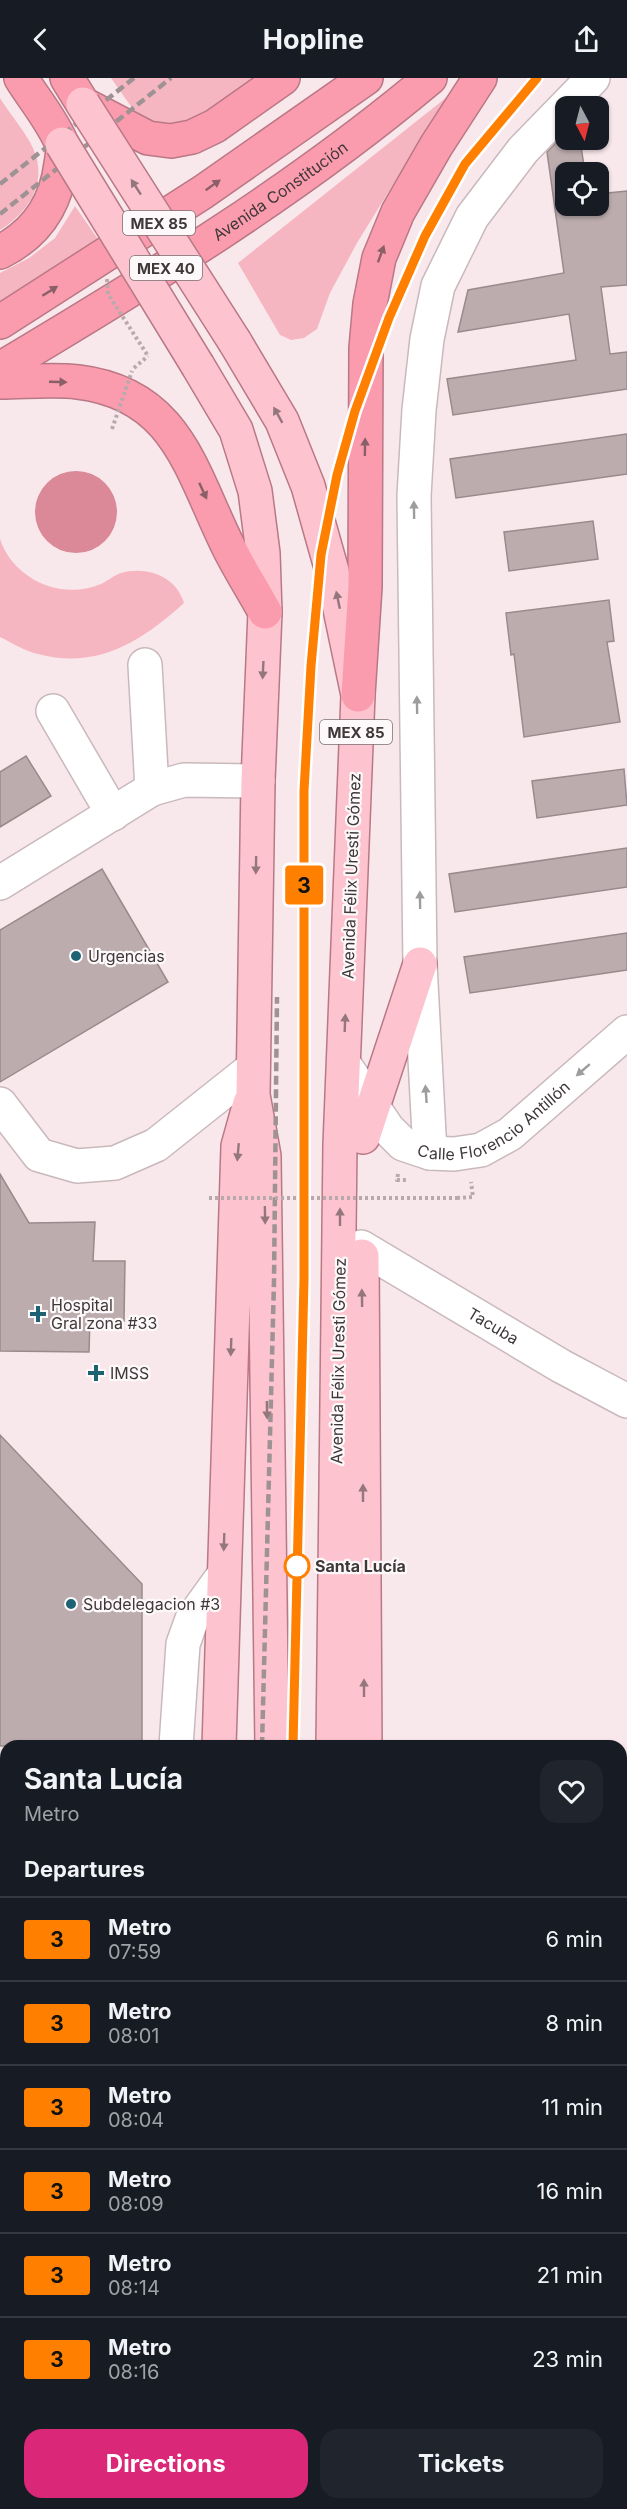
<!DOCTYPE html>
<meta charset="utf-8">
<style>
:root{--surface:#171b24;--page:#20242c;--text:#f1f3f6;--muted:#9ea1a6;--line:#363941;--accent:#db2777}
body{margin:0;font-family:Inter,sans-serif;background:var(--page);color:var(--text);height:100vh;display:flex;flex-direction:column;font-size:22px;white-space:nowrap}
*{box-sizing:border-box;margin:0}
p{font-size:20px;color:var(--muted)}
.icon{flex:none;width:33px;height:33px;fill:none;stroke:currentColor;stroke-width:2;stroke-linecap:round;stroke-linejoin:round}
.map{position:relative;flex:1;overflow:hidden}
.panel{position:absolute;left:0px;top:1662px;width:627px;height:770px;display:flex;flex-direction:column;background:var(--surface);border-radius:18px 18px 0 0;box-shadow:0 2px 4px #0004}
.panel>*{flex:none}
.badge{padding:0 12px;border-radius:4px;font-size:21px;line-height:39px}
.needle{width:39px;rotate:173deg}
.buttons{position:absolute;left:555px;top:18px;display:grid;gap:12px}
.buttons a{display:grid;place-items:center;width:54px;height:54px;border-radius:12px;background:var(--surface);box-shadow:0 2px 4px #0004;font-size:30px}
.map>.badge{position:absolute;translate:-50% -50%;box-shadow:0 0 0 3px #fff}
h2{padding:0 24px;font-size:22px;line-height:54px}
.round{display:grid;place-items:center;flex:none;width:63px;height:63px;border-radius:18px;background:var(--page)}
.headline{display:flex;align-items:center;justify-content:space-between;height:102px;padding:0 24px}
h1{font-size:28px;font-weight:700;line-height:45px}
.button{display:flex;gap:12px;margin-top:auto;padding:12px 24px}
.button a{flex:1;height:69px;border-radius:18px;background:var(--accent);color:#fff;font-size:24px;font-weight:700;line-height:69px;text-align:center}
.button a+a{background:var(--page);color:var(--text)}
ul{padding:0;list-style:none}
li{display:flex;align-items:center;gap:18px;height:84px;padding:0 24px;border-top:2px solid var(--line)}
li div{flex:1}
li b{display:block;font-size:22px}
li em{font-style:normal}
li .badge{min-width:66px;font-weight:700;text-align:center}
header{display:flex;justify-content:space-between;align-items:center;height:78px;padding:0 24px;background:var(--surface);font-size:27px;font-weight:700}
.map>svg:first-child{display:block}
.green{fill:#f6b6c1}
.water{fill:#db8898}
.building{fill:#bcacae;stroke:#998a8d;stroke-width:1.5}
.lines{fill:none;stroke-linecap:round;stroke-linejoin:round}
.minor-casing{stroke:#c9b9bc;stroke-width:36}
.major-casing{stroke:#b97885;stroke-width:36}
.highway-casing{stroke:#b97885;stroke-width:36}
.path{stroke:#b8aaac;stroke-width:4;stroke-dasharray:3 3;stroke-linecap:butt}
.minor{stroke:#fff;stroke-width:33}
.major{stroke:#fdc3ce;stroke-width:33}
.highway{stroke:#fb9bae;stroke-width:33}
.rail{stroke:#9e9294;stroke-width:4.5;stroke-dasharray:9 4.5;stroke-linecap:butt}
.major-bridge-casing{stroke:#b97885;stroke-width:36;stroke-linecap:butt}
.path-bridge{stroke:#b8aaac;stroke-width:4;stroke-dasharray:3 3;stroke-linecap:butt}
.major-bridge{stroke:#fdc3ce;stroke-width:33}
.oneway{fill:#8a6068}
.oneway2{fill:#94777c}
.oneway3{fill:#9f9c9c}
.line-casing{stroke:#fff;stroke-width:14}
.line{stroke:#ff8000;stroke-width:9}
.poi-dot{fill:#1c6272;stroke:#fdf9fa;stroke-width:2}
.stop-dot{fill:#fff;stroke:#ff8000;stroke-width:3}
.labels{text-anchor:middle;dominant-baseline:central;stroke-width:4.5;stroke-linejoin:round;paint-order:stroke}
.shield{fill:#fdf9fa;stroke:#787273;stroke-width:1.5}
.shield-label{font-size:15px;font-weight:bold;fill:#3f3839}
.street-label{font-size:16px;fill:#3f3839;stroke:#fdf9fa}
.poi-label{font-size:16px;fill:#3f3839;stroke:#fdf9fa;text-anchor:start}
.stop-label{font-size:16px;font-weight:bold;fill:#3f3839;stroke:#fdf9fa;text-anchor:start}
</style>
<header><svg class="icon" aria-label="back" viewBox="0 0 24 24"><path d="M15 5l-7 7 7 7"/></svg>Hopline<svg class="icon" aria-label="share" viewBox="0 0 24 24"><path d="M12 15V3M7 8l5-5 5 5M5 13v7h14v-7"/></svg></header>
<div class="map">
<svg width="627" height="2431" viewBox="0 0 627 2431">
<rect width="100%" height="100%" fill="#f9e8eb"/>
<!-- green -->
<path class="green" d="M111 0H256L194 44 174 50 144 47Z
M457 11 405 87 357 165 330 215 317 251 304 260 291 262 280 257 238 185Z
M0 20C9 35 30 59 35 75 47 107 26 136 0 152Z
M75 128 102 167 0 225V195L29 180 55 160Z
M0 461C4 474 13 486 23 494 44 512 76 517 101 506 108 503 114 497 121 495 147 488 176 498 184 525 142 563 98 592 38 576 25 573 12 565 0 559Z
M621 1774H627V1925L621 1926Z
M0 1939H6V2426H193V2431H0Z"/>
<!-- water -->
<path class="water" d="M35 434a41 41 0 1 1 82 0a41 41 0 1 1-82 0Z
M6 2008V2070L0 2074V2011Z"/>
<!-- building -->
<path class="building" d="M559 62H580L585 94H566V128H598V116L627 113V207L601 209 610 276 627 274V311L453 337 447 301 576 282 569 236 458 254 468 212 564 195 547 74Z
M627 356V396L456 420 450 381Z
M593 443 598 481 509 493 504 454Z
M609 522 614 563 607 564 620 644 524 659 514 576 511 577 506 535Z
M26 678 51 718 0 749V694Z
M624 691 627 727 537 740 532 703Z
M627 770V809L455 834 449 796Z
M102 791 168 904 0 1004V852Z
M627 855V892L470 915 464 879Z
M0 1096 29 1145 95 1144 93 1183H125L124 1243 90 1241 89 1274 0 1273Z
M0 1357 142 1506V1668H0Z"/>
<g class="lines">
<defs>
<g id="minor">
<path d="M53 633 113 736"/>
<path d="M152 711 184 702 258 703"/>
<path d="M0 805 152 711 145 587"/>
<path id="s1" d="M344 986 388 1051 403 1066 430 1075 454 1076 481 1072 510 1056 627 954"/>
<path d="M0 1026 39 1077 77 1088 115 1085 156 1067 253 990"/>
<path d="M430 1075 420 886 414 418 419 332 427 261 438 208 472 139 523 72 593 0"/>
<path id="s2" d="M361 1169 561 1288 627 1323"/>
<path d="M176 1668 183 1566 192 1541 223 1498"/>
<path d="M0 1799H6"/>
</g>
<path id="major" d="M235 264 282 343 308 408 332 493 358 617 340 1067 333 1668
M198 288 236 352 255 413 263 475 265 534 258 703 253 1017 264 1078 272 1668
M363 1059 420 886
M362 1178 365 1668
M219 1668 238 1068 250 1025
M621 2205H627
M0 2253 6 2251
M215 2426V2431
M279 2431V2426
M325 2431V2426
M354 2431V2426"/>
<g id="highway">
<path d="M67 0 83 26 148 60 171 63 192 59 215 48 283 0"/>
<path d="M0 174C36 156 56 127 61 86 62 80 64 70 61 64 51 41 34 21 21 0"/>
<path d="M0 244 203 114 366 0"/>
<path id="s3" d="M0 291C149 202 297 112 430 0"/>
<path d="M0 304C26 304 52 301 78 304 178 316 191 394 229 470 240 492 253 512 265 534"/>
<path d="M358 617 365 509 366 270 370 226 379 180 398 134 436 68 480 0"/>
</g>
</defs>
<!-- minor casing -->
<use href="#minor" class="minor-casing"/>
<!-- major casing -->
<use href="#major" class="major-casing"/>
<!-- highway casing -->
<use href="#highway" class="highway-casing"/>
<!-- path -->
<path class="path" d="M134 290 148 278
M398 1096 397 1102H408
M457 1120 473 1119 471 1104
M621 1798 627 1797
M621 1894 627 1893
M0 1970 6 1968
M0 2114 6 2109"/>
<!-- minor -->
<use href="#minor" class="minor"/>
<!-- major -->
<use href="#major" class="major"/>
<!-- highway -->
<use href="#highway" class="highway"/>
<!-- rail -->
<path class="rail" d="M0 106 134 0
M0 136 171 0
M262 1668 274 1203 277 919
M293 1668 304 1201 305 921
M273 2426 274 2431
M299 2426V2431"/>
<defs>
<path id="major-bridge" d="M83 26 235 264
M62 66 198 288"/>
</defs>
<!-- major-bridge casing -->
<use href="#major-bridge" class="major-bridge-casing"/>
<!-- path-bridge -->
<path class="path-bridge" d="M107 201 108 216 148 278
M112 351 132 293
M209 1120H457"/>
<!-- major-bridge -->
<use href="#major-bridge" class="major-bridge"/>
</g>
<!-- one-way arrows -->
<defs><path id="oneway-solid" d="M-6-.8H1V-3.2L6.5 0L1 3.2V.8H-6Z" transform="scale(1.5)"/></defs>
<g class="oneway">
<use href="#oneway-solid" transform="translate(213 107) rotate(-35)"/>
<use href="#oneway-solid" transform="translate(381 176) rotate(-70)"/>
<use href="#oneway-solid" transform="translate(50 213) rotate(-32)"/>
<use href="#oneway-solid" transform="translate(58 304) rotate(2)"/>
<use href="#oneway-solid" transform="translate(365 369) rotate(-89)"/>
<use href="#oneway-solid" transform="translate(203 413) rotate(65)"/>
</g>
<g class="oneway2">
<use href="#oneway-solid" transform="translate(136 109) rotate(-123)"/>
<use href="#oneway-solid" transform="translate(278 337) rotate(-119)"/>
<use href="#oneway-solid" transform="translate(338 522) rotate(-102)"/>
<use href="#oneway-solid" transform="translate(263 592) rotate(93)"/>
<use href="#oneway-solid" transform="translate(256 787) rotate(91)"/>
<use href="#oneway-solid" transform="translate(345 945) rotate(-88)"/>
<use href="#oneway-solid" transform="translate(238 1074) rotate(95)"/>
<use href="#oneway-solid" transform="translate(265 1137) rotate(89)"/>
<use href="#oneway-solid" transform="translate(340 1139) rotate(-90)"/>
<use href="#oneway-solid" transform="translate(362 1220) rotate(-91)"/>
<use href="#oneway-solid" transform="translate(231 1269) rotate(92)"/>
<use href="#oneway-solid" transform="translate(267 1332) rotate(89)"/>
<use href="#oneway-solid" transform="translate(363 1415) rotate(-90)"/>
<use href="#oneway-solid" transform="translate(224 1464) rotate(92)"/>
<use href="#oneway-solid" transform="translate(364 1610) rotate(-90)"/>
</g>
<g class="oneway3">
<use href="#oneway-solid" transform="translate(414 432) rotate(-91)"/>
<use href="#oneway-solid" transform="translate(417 627) rotate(-91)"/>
<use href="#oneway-solid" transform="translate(420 822) rotate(-91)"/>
<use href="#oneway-solid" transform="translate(583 992) rotate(139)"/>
<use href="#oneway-solid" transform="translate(426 1016) rotate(-94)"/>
</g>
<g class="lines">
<defs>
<path id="line" d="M293 1668 304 1201V713L311 588 321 477 337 397 355 333 389 240 425 158 465 86 537 0"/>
</defs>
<!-- line casing -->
<use href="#line" class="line-casing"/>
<!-- line -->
<use href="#line" class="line"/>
</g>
<!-- markers -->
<g class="poi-dot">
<circle cx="76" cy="878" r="6"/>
<path d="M35 1227h6v6h6v6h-6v6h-6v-6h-6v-6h6z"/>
<path d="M93 1286h6v6h6v6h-6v6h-6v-6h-6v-6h6z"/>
<circle cx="71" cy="1526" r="6"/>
</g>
<circle class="stop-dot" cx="297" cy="1488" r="12"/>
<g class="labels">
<!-- shield labels -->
<g class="shield">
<rect x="123" y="133" width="72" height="24" rx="4.5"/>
<rect x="130" y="178" width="72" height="24" rx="4.5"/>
<rect x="320" y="642" width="72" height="24" rx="4.5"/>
</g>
<g class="shield-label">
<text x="159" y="145">MEX 85</text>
<text x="166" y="190">MEX 40</text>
<text x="356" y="654">MEX 85</text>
</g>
<!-- street labels -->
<g class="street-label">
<text stroke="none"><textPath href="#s3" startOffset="332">Avenida Constitución</textPath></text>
<text transform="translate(351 798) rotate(-88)">Avenida Félix Uresti Gómez</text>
<text stroke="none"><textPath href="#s1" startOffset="202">Calle Florencio Antillón</textPath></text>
<text stroke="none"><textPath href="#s2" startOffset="154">Tacuba</textPath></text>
<text transform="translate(338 1283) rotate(-89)">Avenida Félix Uresti Gómez</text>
</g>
<!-- poi labels -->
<g class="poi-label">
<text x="88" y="878">Urgencias</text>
<text x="51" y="1227">Hospital<tspan x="51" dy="18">Gral zona #33</tspan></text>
<text x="110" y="1295">IMSS</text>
<text x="83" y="1526">Subdelegacion #3</text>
</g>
<!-- stop labels -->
<g class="stop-label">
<text x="315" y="1488">Santa Lucía</text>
</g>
</g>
</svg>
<div class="buttons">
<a><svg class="needle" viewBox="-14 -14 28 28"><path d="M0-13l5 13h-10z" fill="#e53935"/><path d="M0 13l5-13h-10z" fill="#9ea1a6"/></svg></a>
<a><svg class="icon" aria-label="locate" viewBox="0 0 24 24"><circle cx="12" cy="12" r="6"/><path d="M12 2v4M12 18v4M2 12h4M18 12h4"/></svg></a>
</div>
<b class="badge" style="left:304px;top:807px;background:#ff8000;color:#111">3</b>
<section class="panel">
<div class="headline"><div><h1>Santa Lucía</h1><p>Metro</p></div><a class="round"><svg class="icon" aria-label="heart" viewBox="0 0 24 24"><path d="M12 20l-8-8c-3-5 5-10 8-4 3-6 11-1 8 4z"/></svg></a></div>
<h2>Departures</h2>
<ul>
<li><span class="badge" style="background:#ff8000;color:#111">3</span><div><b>Metro</b><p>07:59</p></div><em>6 min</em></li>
<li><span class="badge" style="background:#ff8000;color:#111">3</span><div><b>Metro</b><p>08:01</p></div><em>8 min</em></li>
<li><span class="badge" style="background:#ff8000;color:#111">3</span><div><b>Metro</b><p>08:04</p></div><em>11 min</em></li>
<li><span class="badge" style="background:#ff8000;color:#111">3</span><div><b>Metro</b><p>08:09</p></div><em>16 min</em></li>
<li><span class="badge" style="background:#ff8000;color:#111">3</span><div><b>Metro</b><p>08:14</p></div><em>21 min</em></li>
<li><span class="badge" style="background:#ff8000;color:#111">3</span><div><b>Metro</b><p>08:16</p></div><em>23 min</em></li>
</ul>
<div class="button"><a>Directions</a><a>Tickets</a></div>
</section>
</div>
